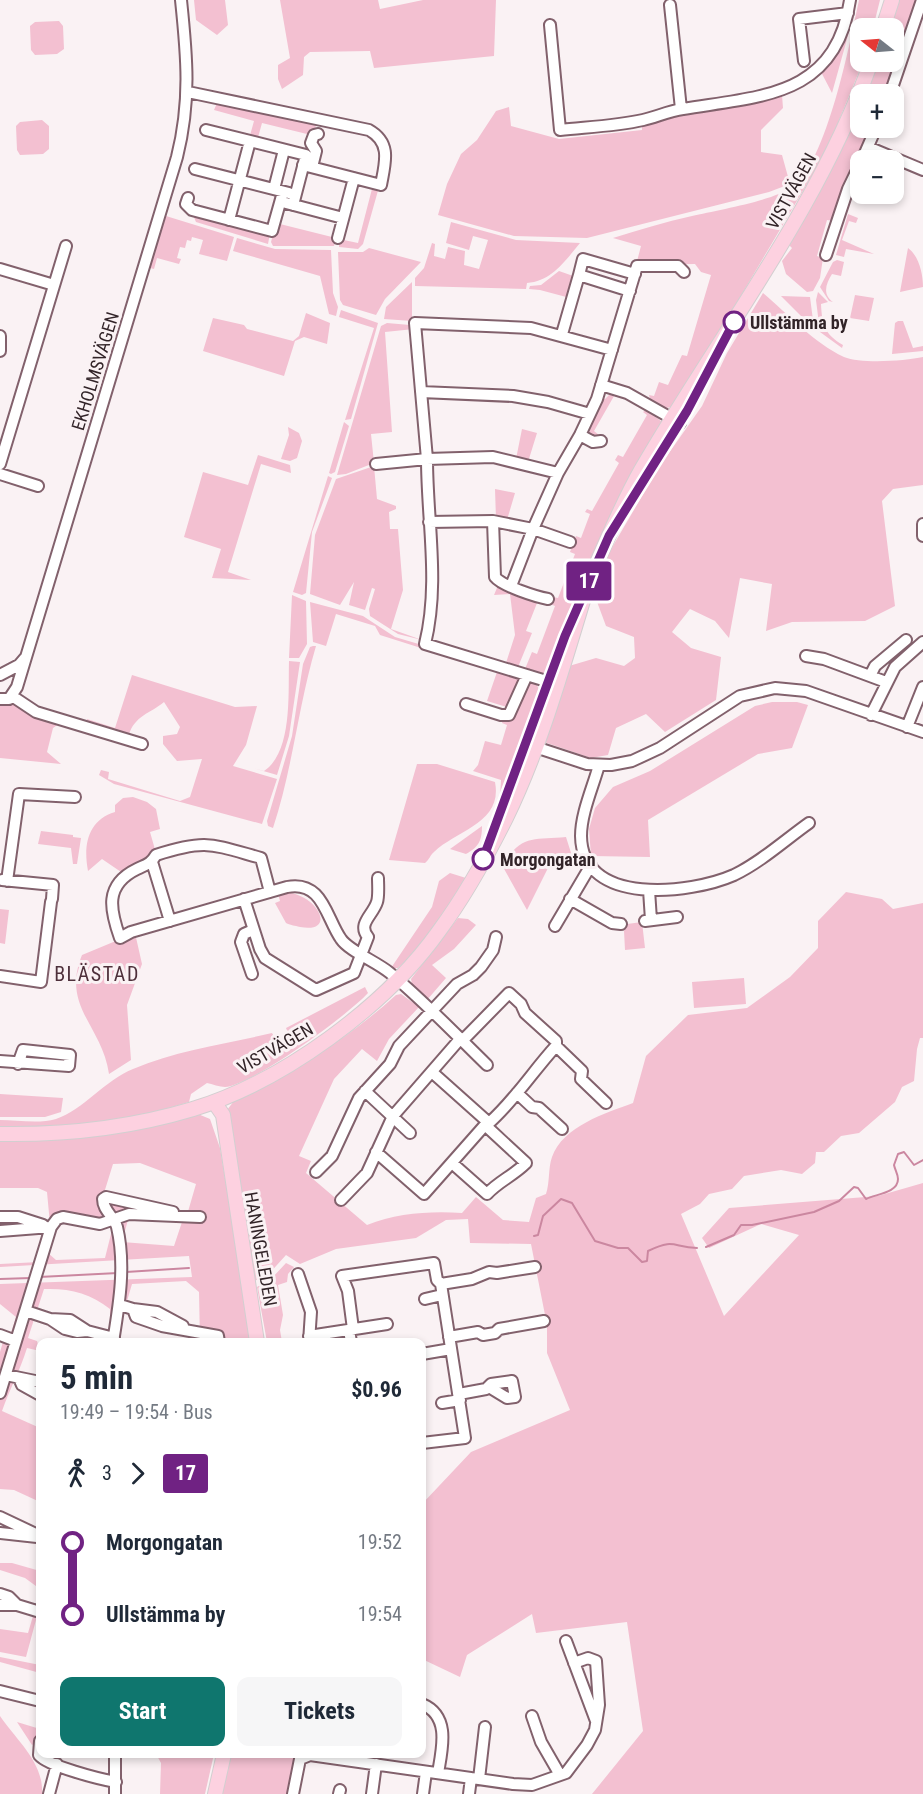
<!DOCTYPE html>
<meta charset="utf-8">
<style>
:root{--surface:#fff;--page:#f6f6f7;--text:#1f2937;--muted:#747a83;--accent:#0f766e}
body{margin:0;font-family:"Roboto Condensed",sans-serif;background:var(--page);color:var(--text);height:100vh;display:flex;flex-direction:column;font-size:22px;white-space:nowrap}
*{box-sizing:border-box;margin:0}
p{font-size:20px;color:var(--muted)}
.icon{flex:none;width:33px;height:33px;fill:none;stroke:currentColor;stroke-width:2;stroke-linecap:round;stroke-linejoin:round}
.map{position:relative;flex:1;overflow:hidden}
.panel{position:absolute;left:36px;top:1338px;width:390px;height:420px;display:flex;flex-direction:column;background:var(--surface);border-radius:12px;box-shadow:0 3px 9px #0003}
.panel>*{flex:none}
.badge{padding:0 12px;border-radius:4px;font-size:21px;line-height:39px}
.needle{width:39px;rotate:287deg}
.tools{position:absolute;left:850px;top:18px;display:grid;gap:12px}
.tools a{display:grid;place-items:center;width:54px;height:54px;border-radius:12px;background:var(--surface);box-shadow:0 3px 9px #0003;font-size:30px}
.map>.badge{position:absolute;translate:-50% -50%;box-shadow:0 0 0 3px #fff}
.legs{display:flex;align-items:center;gap:9px;height:66px;padding:0 24px;font-size:20px}
.legs p{margin-inline-start:auto}
.headline{display:flex;align-items:center;justify-content:space-between;height:102px;padding:0 24px}
h1{font-size:33px;font-weight:700;line-height:45px}
.cta{display:flex;gap:12px;margin-top:auto;padding:12px 24px}
.cta a{flex:1;height:69px;border-radius:12px;background:var(--accent);color:#fff;font-size:24px;font-weight:700;line-height:69px;text-align:center}
.cta a+a{background:var(--page);color:var(--text)}
ul{padding:0 24px;list-style:none}
li{display:flex;align-items:center;gap:21px;height:72px;font-size:22px}
li i{display:grid;place-items:center;width:9px;height:100%;margin:0 8px;background:currentColor}
li i::after{content:'';width:15px;height:15px;margin:-8px;border:4px solid;border-radius:50%;background:var(--surface)}
li p{margin-inline-start:auto}
li:first-child i{background:linear-gradient(#0000 50%,currentColor 0)}
li:last-child i{background:linear-gradient(currentColor 50%,#0000 0)}
.map>svg:first-child{display:block}
.green{fill:#f3c0d1;fill-rule:evenodd}
.lines{fill:none;stroke-linecap:round;stroke-linejoin:round}
.stream{stroke:#cb87a0;stroke-width:2}
.minor-casing{stroke:#82616c;stroke-width:14}
.major-casing{stroke:#d2cfd0;stroke-width:16}
.minor{stroke:#fff;stroke-width:10}
.major{stroke:#fdd1e0;stroke-width:14}
.line-1-casing{stroke:#fff;stroke-width:14}
.line-1{stroke:#702283;stroke-width:9}
.stop-1-dot{fill:#fff;stroke:#702283;stroke-width:3}
.labels{text-anchor:middle;dominant-baseline:central;stroke-width:6;stroke-linejoin:round;paint-order:stroke}
.street-label{font-size:18px;fill:#322428;stroke:#faf2f4}
.stop-label{font-size:18px;font-weight:bold;fill:#322428;stroke:#faf2f4;text-anchor:start}
.neighbourhood-label{font-size:20px;letter-spacing:1.5px;fill:#4e303b;stroke:#faf2f4}
</style>
<div class="map">
<svg width="923" height="1794" viewBox="0 0 923 1794">
<rect width="100%" height="100%" fill="#faf2f4"/>
<!-- green -->
<path class="green" d="M194 0H225L228 25 217 35 196 20Z
M280 0H378L380 9 423 0H496L494 56 374 68 370 51 310 52 304 57 303 75 282 89 278 79V65L290 58Z
M853 0H856L854 14 832 93 820 70Z
M859 0H880L873 28H861L863 62 826 152 675 407 664 408 650 399 649 395 654 396 659 382 668 385 682 355 687 356 711 275 701 272 695 264 636 265 641 246 613 238C639 230 665 222 692 216 717 210 773 201 792 187 827 162 850 42 859 0Z
M896 0H919L888 94H865L877 62H894V28H888Z
M59 21 63 26 64 49 57 54 35 55 31 50 30 26 35 22Z
M782 95 783 108 761 130V152L782 155 790 184 769 192 587 238 514 236 438 215 447 184 461 154 477 140 496 111 509 107 511 126 559 139 642 130V124Z
M217 103 316 124 315 132 311 135 262 123 257 141 249 139 254 121 214 110Z
M861 103V128H874L833 221 827 220 817 256 823 258 820 278 813 291 807 292 786 274 782 261 792 248 789 245Z
M42 120 49 126V149L43 154 20 155 17 150 16 126 20 122Z
M373 185 379 187 363 244 358 249 339 247V239L358 243Z
M848 214 858 218 856 223 849 221 842 240 874 254 846 249 844 257 836 255Z
M193 215 270 233 268 244 196 222Z
M166 216 234 237 227 261 199 254 203 240 192 237 191 241 187 240 185 248 180 247 177 258 181 259 179 264 157 258 154 269 150 268Z
M451 222 516 240 580 243C565 261 552 281 527 283L526 289 415 286V278L424 268 432 243 435 244 434 256 445 259 448 247 465 251 464 265 479 269 488 240 473 236 469 250 446 243Z
M276 223 336 238 334 246H273L271 242Z
M237 238 275 249 331 250 333 293 338 307 336 316 329 314 320 276 233 251Z
M369 248 421 262 385 299 376 315 343 305 340 300 338 252H363Z
M908 248C919 256 923 274 923 287L900 292Z
M837 260 844 262 841 276 832 274C826 284 822 294 833 302L829 301 820 287 833 262Z
M559 271 576 277 570 298 540 290 529 289 530 286 541 285Z
M412 282V321L384 319 386 307Z
M818 292 828 302 821 304C822 324 824 334 843 345L842 348 820 332 816 300Z
M763 293C788 314 814 343 844 357 861 364 905 361 923 357V485L893 489 882 501 895 606 865 621 792 622 766 631 772 584 740 578 729 638 715 621 690 609 672 632 691 648 721 657 716 700 665 732 646 714 616 728 608 755 591 758 544 742 569 666 596 658 624 666 635 658 634 637 606 626 593 591 607 556 659 467 702 406 727 353Z
M855 295 874 298 869 321 850 318Z
M781 296 810 297 814 328 812 327Z
M341 310 378 323 351 419 345 420 374 328 339 317Z
M306 313 330 323 327 344 304 337 295 341 284 376 203 351 213 318 244 325 247 329 293 341 299 336Z
M898 321H903L913 348 923 346V351L892 354 895 323Z
M387 323 410 325 414 329 385 332 392 432 371 434 374 463 346 474 337 475 381 326Z
M611 393 620 397 614 396 594 431 599 435 592 439 585 431 599 397 605 399Z
M647 409 663 423 593 558 547 671 541 675 525 669 532 652 537 654 555 606 550 604 553 597 558 598 575 554 570 552 576 536 581 538 590 514 585 512 587 509 592 511 619 463 615 460 618 455 623 457 647 415 643 412Z
M344 422 349 426 335 472 331 474 329 473Z
M288 427 299 433 302 441 297 458 290 461 281 459 289 435Z
M522 429 537 433 528 462 516 459Z
M258 455 290 465 291 473 261 464 228 572 251 580 212 578 221 549 184 537 203 472 248 485Z
M374 466 377 499 396 506V509L389 512 390 529H398L403 590 391 629 422 640 398 634 370 616 369 609 375 589 372 588 365 610 349 605 354 582 340 605 310 594 315 535 336 479Z
M328 476 332 478 312 532 306 593 302 595 293 592Z
M495 489 515 493 507 520 496 519Z
M499 583 539 598 526 631 532 633 518 667 506 663 515 635 510 594 494 595Z
M292 595 306 601 307 644 299 658H289Z
M310 602 363 616 395 637 422 645 421 648 380 635 375 626 336 614 326 646 313 642Z
M313 646H316C298 707 293 767 273 828L268 826 267 821 292 736 303 664 310 647Z
M289 661 300 662 289 736 277 775 243 765 264 771C293 752 288 692 289 661Z
M497 672 522 679 510 708 487 701Z
M132 675 235 707 257 706 246 745 233 766 277 779 262 824 114 784 99 775 101 770 109 772 108 779 180 801 190 797 202 759 177 761 163 744V736L177 734 180 727 164 702C151 713 134 716 129 735L87 722V719L115 728Z
M531 681 535 682 539 689 500 798 501 780 473 771 478 765 485 741 501 745 507 725 502 723 503 720Z
M11 701 60 723 53 728 47 752 61 764 0 758V704Z
M772 702H797L808 705 792 748 758 754 648 820 650 857 591 856 589 829 595 808 613 787 650 771 755 706Z
M417 764H437L495 782C503 823 457 830 434 852 430 855 430 859 425 863L389 860Z
M133 797 147 802 156 809 160 829 150 832 156 853 124 874 102 859 88 871C83 845 88 820 115 812V805L123 798Z
M482 826C482 840 479 847 466 854L450 849Z
M41 831 73 835V837L81 838 77 864H73L71 848 38 844Z
M566 837 572 856H554L527 910 503 867C519 834 534 840 566 837Z
M450 873 466 878C447 909 426 944 398 968H391L432 907 439 881Z
M283 892C318 893 338 934 300 927 294 925 292 926 286 923L275 903 280 901 278 894Z
M846 892 882 899 893 909 923 903V1038H920L917 1049 914 1081 902 1087 895 1102 859 1133 841 1136 824 1152H816L815 1163 802 1174 781 1170 744 1176 732 1189 709 1194 700 1204 681 1214 724 1316 799 1235 761 1224 709 1248 702 1238 729 1208 878 1196 923 1183V1794H592L643 1731 627 1622 536 1633 532 1614 467 1655 460 1677 422 1659V1504L471 1452 570 1410 547 1353V1325L531 1244 470 1243 468 1219 446 1220 416 1238 336 1249 300 1264 286 1255 267 1276 254 1281 227 1110 234 1101C291 1073 349 1038 396 995L401 994 419 1007 389 1039 377 1061 362 1049 334 1079 299 1156 311 1161 306 1173 367 1225C397 1213 430 1211 462 1213L476 1197 503 1220 529 1222 536 1198 546 1194C550 1182 548 1168 552 1157 563 1126 606 1113 633 1103L646 1056 688 1015 747 1008 790 977 818 948V921Z
M0 909 9 910 5 944 0 943Z
M458 918 468 919 476 925 454 949 432 965 446 978 427 1000 412 984 411 979Z
M642 922 645 948 625 950 624 931 627 924Z
M135 933 142 964 127 1005 131 1060 109 1074C102 1025 61 1007 82 955Z
M744 978 746 1004 694 1008 692 982Z
M365 987 368 993C348 1015 253 1085 225 1087 220 1087 212 1084 207 1083L191 1094 189 1102C127 1122 64 1127 0 1130V1120C17 1120 39 1124 56 1119 83 1110 105 1080 133 1069 177 1050 226 1044 272 1033L280 1048 292 1042 286 1028Z
M0 1094 63 1098 61 1112 45 1117H0Z
M198 1114 210 1119 220 1148 252 1342H200L199 1292 186 1281 132 1284 115 1342H110V1309C90 1293 69 1288 44 1289L28 1338 37 1341 40 1351 27 1348C20 1371 10 1388 2 1411L40 1428V1502L14 1490 0 1489V1352L5 1335 10 1336 16 1317 0 1304V1284L192 1277 189 1256 0 1267V1264L39 1262 50 1224 47 1192 38 1188H0V1141L51 1138ZM140 1163 196 1184 187 1215 104 1193 113 1164ZM129 1216 183 1219 174 1246 122 1242ZM57 1221 113 1226 105 1258 56 1260 48 1253Z
M286 1263 294 1267 288 1274 287 1282 278 1285 283 1315 280 1330 282 1342H267L257 1287 272 1278Z
M0 1563H12L40 1571V1589L25 1578 0 1570Z
M40 1592V1605L26 1657 0 1652V1629L28 1633Z
M0 1657 40 1665V1673L0 1662Z
M0 1716C16 1740 44 1762 42 1794H0Z
M17 1722 40 1729 38 1741 32 1745Z
M156 1754H214L205 1794H160L161 1763Z
M229 1754H299L294 1763 289 1794H218Z"/>
<g class="lines">
<!-- stream -->
<path class="stream" d="M534 1236 538 1235 543 1216 561 1199 572 1203 595 1241 618 1248H628L642 1262 647 1261 648 1251C675 1238 672 1247 697 1248
M706 1247 734 1235 741 1225H752L814 1212 839 1201 854 1187 858 1188 866 1199C876 1194 898 1193 898 1179 898 1174 895 1170 894 1165L898 1154 904 1152 914 1165 923 1160
M126 1272 189 1268
M39 1277 118 1273
M0 1279 31 1278"/>
<defs>
<path id="minor" d="M670 5 681 109
M550 25 560 130C588 127 616 126 643 120 656 117 669 111 683 109 761 96 836 97 850 0
M804 61 799 19 848 13
M188 92 369 130C392 143 385 163 381 185L303 165
M890 94 922 0
M206 130 306 155 293 205
M868 147 923 170
M862 160 876 128
M312 167 316 151 311 143 314 135 318 134
M195 169 289 193
M274 189 284 150
M188 198 186 204 192 210 272 231 283 192
M286 203 343 218
M229 220 250 141
M338 238 354 178
M826 255 848 189 861 162
M0 269 54 285
M579 275 583 259 635 274
M562 334 579 275 630 291
M0 336V351
M601 385 627 393 680 423
M421 392 513 396 548 402 590 414
M580 435 593 442 601 441
M0 464 66 246
M376 464 427 459 415 323 531 328 612 350
M558 473 533 529 570 542
M0 474 38 486
M429 522 493 521
M923 524V536
M511 586 533 529 493 521 495 577C502 586 537 597 548 599
M806 656 824 659 886 682
M0 675 19 665 25 658
M870 676 875 666 906 640
M556 684 425 644C440 583 427 521 427 459L493 457 558 473 580 435 597 399 637 266H678L684 272
M12 696 36 712 142 744
M0 699H9L17 687 177 157C191 101 187 57 181 0
M466 704 501 715H509L527 675
M871 715 895 667 923 642
M907 727 923 687
M526 744 587 764 611 765 632 761 660 748 740 696 775 688 806 691 923 732
M599 765C593 787 581 813 581 836 582 907 691 894 734 875 761 862 785 840 809 823
M152 862 170 921
M2 880 53 885 52 899
M7 881 19 794 75 797
M649 890 651 920
M270 892 261 858C211 844 206 839 156 855 151 864 145 865 137 869 104 885 110 910 120 938L131 932 287 887C323 880 326 918 341 939 349 951 377 962 390 973 424 1001 455 1034 487 1065
M244 899 260 949 265 958 316 990 354 973 368 937C357 924 373 915 377 902 379 896 378 885 378 878
M570 899 612 923 621 924
M645 921 677 917
M555 926 591 865
M252 974 241 942 244 934 253 930
M0 976 41 982 51 902
M462 1041 509 993 521 1004 525 1013 556 1041V1046C533 1071 515 1100 489 1123
M556 1046 582 1071 581 1079 606 1103
M0 1061 69 1066 70 1055 23 1050 18 1064
M433 1073 489 1123 485 1125
M365 1091 410 1133
M517 1093 532 1107 539 1108 562 1129
M376 1152 424 1194 485 1125 526 1163C513 1176 499 1181 487 1194L452 1163
M316 1172 332 1156 359 1098 390 1064 399 1046 457 984 473 975 481 967 493 950 496 937
M341 1200 367 1173 393 1116 460 1039
M0 1217H18L43 1225
M0 1231 51 1227
M298 1274 311 1312 309 1342
M441 1284 472 1279 489 1272 497 1273 535 1267
M425 1299 442 1295
M120 1305 133 1309 136 1317 162 1326 218 1336 219 1342
M133 1309 157 1312 183 1326
M26 1311 50 1319 65 1329 77 1332 87 1331 114 1338
M50 1319 70 1320 87 1331
M353 1329 348 1291 342 1276 434 1263 437 1280 441 1284 465 1438 422 1443
M349 1330 351 1342
M0 1335 16 1341
M309 1336 387 1324
M449 1337 478 1332 483 1335 495 1333 499 1329 544 1321
M113 1342C119 1305 126 1265 117 1227 114 1216 103 1211 103 1199L106 1197 173 1212
M422 1354 451 1349
M6 1375 40 1382
M19 1378 22 1385 40 1395
M0 1393 51 1227 57 1219 63 1217 100 1224 129 1214 200 1217
M459 1394 486 1389 491 1384 512 1381 515 1397 507 1398 489 1387
M442 1403 460 1400
M0 1517 40 1536
M0 1533 37 1537
M0 1594 9 1597 17 1605 40 1612V1609
M0 1605H17
M566 1641 596 1721
M0 1691 40 1701
M422 1704C451 1716 442 1749 438 1773
M532 1716 541 1742 560 1775
M40 1741 39 1755C48 1766 99 1779 116 1782
M479 1779 485 1727
M49 1794 57 1764
M115 1794V1754
M293 1794 300 1759 310 1755 513 1784 532 1785 566 1773 587 1745 595 1730 599 1705 596 1661 588 1658 574 1663
M339 1794 340 1790
M372 1794 376 1764
M423 1794 426 1772
M469 1794 471 1778"/>
<path id="major" d="M883 28 892 0
M587 586C604 547 620 507 641 470 719 335 818 210 871 62
M214 1102 223 1115 257 1342
M0 1134C65 1135 130 1128 193 1109 282 1082 385 1007 439 931 465 896 487 856 506 818 543 742 565 658 590 578
M215 1794 224 1754"/>
</defs>
<!-- minor casing -->
<use href="#minor" class="minor-casing"/>
<!-- major casing -->
<use href="#major" class="major-casing"/>
<!-- minor -->
<use href="#minor" class="minor"/>
<!-- major -->
<use href="#major" class="major"/>
</g>
<g class="lines">
<defs>
<path id="line-1" d="M483 859 565 636 609 536 687 411 734 322"/>
</defs>
<!-- line-1 casing -->
<use href="#line-1" class="line-1-casing"/>
<!-- line-1 -->
<use href="#line-1" class="line-1"/>
</g>
<!-- markers -->
<g class="stop-1-dot">
<circle cx="734" cy="322" r="10"/>
<circle cx="483" cy="859" r="10"/>
</g>
<g class="labels">
<!-- street labels -->
<g class="street-label">
<text transform="translate(791 191) rotate(-61)">VISTVÄGEN</text>
<text transform="translate(95 371) rotate(-73)">EKHOLMSVÄGEN</text>
<text transform="translate(275 1048) rotate(-30)">VISTVÄGEN</text>
<text transform="translate(261 1249) rotate(80)">HANINGELEDEN</text>
</g>
<!-- stop labels -->
<g class="stop-label">
<text x="750" y="322">Ullstämma by</text>
<text x="500" y="859">Morgongatan</text>
</g>
<!-- neighbourhood labels -->
<g class="neighbourhood-label">
<text x="97" y="974">BLÄSTAD</text>
</g>
</g>
</svg>
<div class="tools">
<a><svg class="needle" viewBox="-14 -14 28 28"><path d="M0-13l5 13h-10z" fill="#e53935"/><path d="M0 13l5-13h-10z" fill="#747a83"/></svg></a>
<a>+</a>
<a>−</a>
</div>
<b class="badge" style="left:589px;top:581px;background:#702283;color:#fff">17</b>
<section class="panel">
<div class="headline"><div><h1>5 min</h1><p>19:49 – 19:54 · Bus</p></div><b>$0.96</b></div>
<div class="legs"><svg class="icon" aria-label="walk" viewBox="0 0 24 24"><circle cx="13" cy="4" r="2"/><path d="M13 8l-2 6 4 7M11 14l-3 7M7 12l3-4h3l4 4"/></svg>3<svg class="icon" aria-label="forward" viewBox="0 0 24 24"><path d="M9 5l7 7-7 7"/></svg><b class="badge" style="background:#702283;color:#fff">17</b></div>
<ul>
<li><i style="color:#702283"></i><b>Morgongatan</b><p>19:52</p></li>
<li><i style="color:#702283"></i><b>Ullstämma by</b><p>19:54</p></li>
</ul>
<div class="cta"><a>Start</a><a>Tickets</a></div>
</section>
</div>
